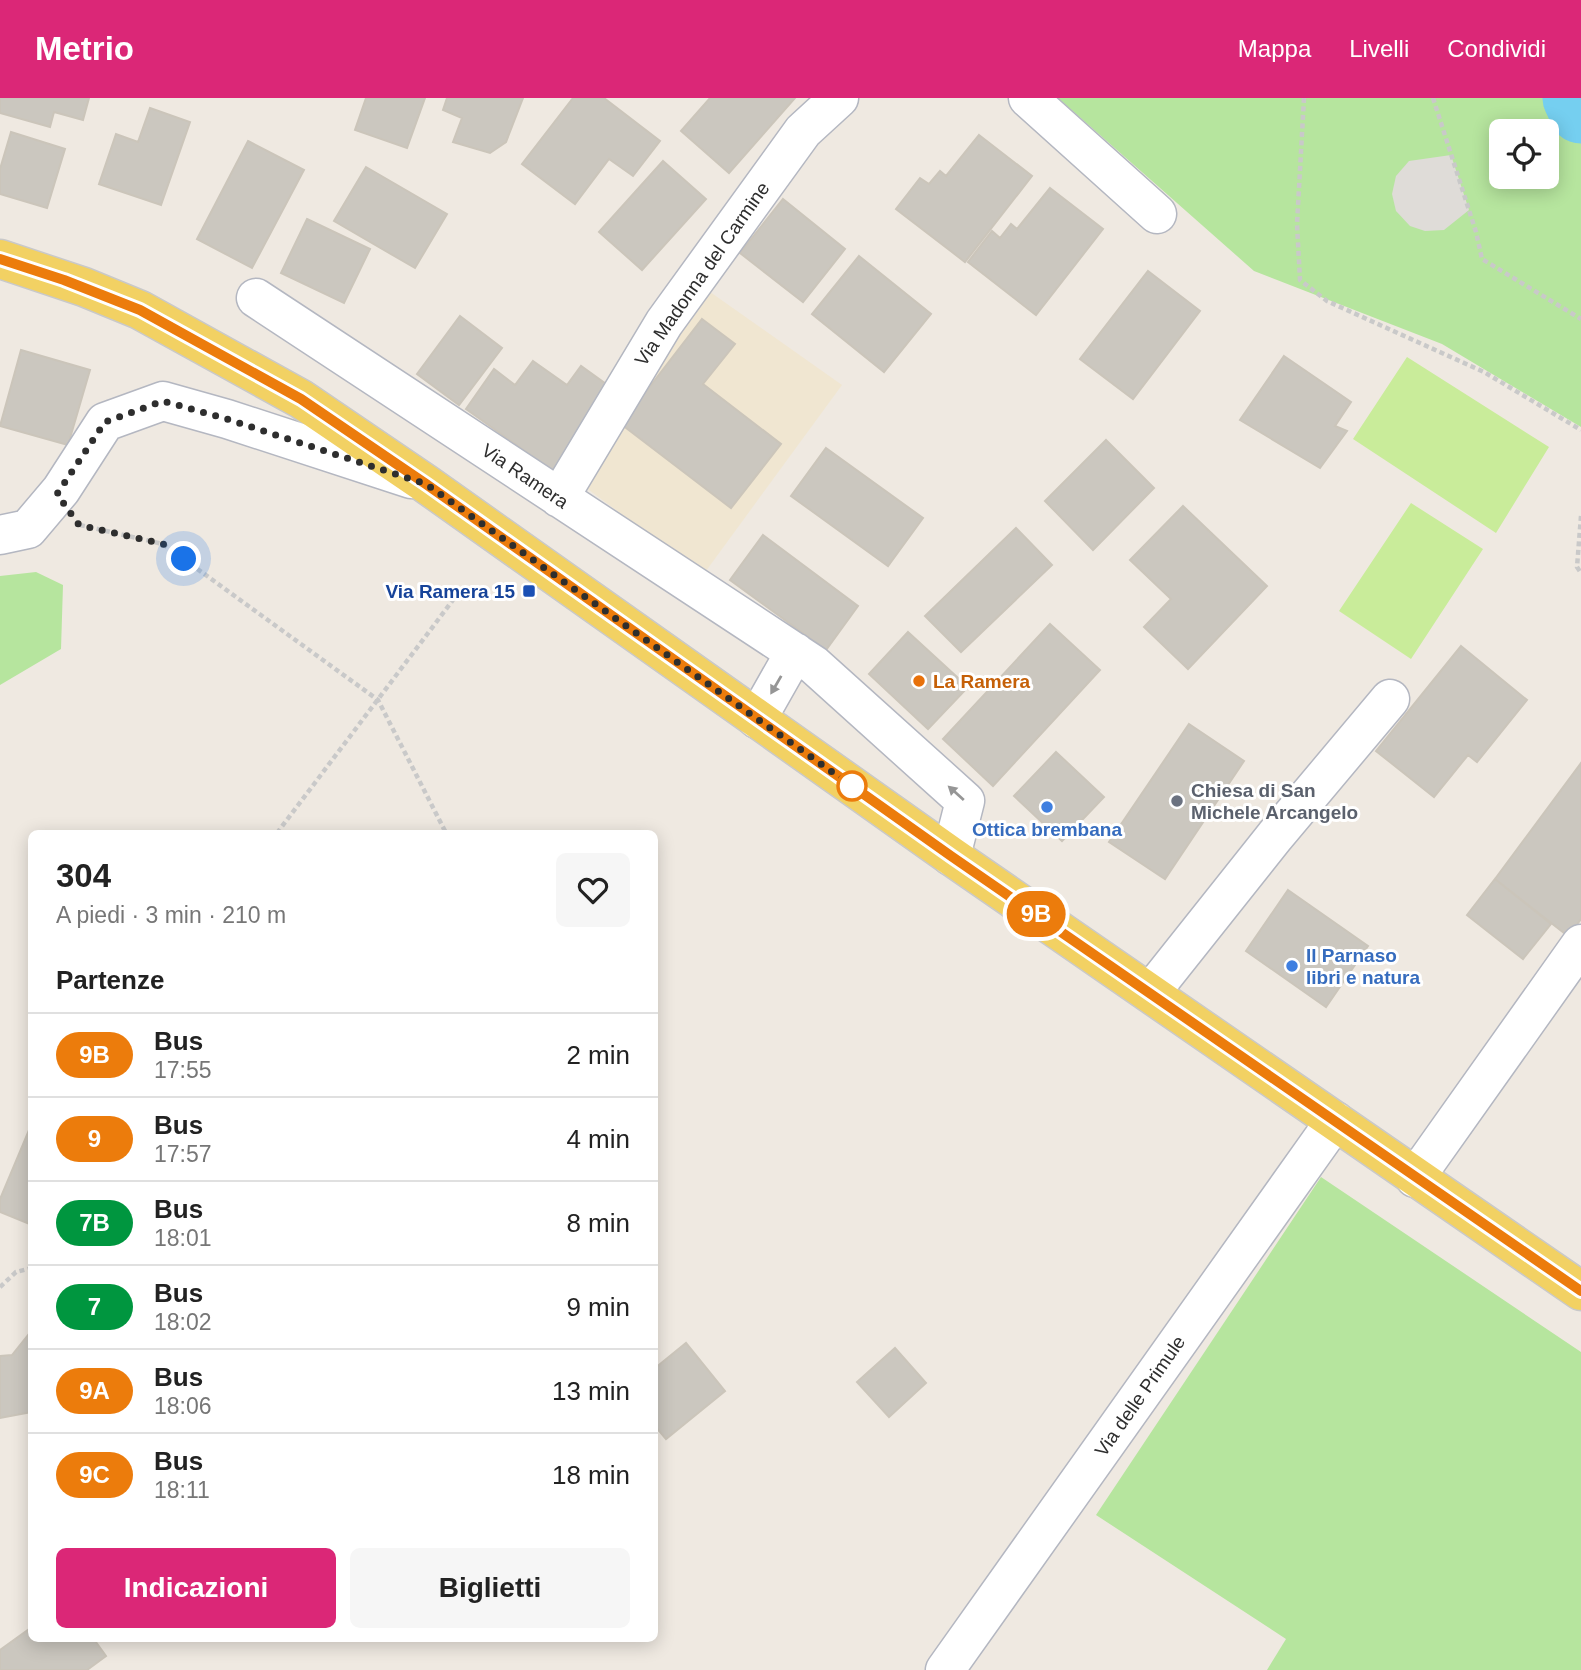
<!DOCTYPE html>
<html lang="it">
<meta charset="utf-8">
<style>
:root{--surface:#fff;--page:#f6f6f6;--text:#222;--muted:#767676;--line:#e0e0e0;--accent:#db2777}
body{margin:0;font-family:Arial,sans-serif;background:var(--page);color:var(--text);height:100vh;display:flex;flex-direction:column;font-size:26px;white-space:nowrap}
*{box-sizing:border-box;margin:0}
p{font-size:23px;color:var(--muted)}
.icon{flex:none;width:38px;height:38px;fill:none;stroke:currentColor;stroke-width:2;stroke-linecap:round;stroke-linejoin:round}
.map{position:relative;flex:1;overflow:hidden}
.drawer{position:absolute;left:28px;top:732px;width:630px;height:812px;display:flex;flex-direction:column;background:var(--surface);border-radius:10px;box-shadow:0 4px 18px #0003}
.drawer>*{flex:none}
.badge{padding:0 14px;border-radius:23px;font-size:24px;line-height:46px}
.fabs{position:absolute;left:1489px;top:21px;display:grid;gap:14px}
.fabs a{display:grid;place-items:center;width:70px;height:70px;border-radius:10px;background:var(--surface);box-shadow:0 4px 18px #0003;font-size:35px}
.you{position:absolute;width:35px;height:35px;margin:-18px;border:5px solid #fff;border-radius:50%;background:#1a73e8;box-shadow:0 0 0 10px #1a73e833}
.map>.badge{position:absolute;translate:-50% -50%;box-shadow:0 0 0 4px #fff}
h2{padding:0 28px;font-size:26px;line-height:63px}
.round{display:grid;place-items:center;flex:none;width:74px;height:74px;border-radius:10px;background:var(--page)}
.head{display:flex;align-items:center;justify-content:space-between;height:119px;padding:0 28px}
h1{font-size:33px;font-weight:600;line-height:52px}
.primary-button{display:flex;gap:14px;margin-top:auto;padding:14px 28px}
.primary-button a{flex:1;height:80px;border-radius:10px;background:var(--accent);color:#fff;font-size:28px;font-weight:600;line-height:80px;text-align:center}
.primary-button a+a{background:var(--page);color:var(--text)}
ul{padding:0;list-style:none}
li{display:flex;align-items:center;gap:21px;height:84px;padding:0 28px;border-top:2px solid var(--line)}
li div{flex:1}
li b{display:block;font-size:26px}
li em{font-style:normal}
li .badge{min-width:77px;font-weight:700;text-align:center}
header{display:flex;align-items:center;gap:42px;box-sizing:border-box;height:98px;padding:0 35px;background:var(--accent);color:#fff}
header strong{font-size:33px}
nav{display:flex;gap:38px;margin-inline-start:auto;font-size:24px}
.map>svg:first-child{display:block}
.education{fill:#f0e6d1}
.green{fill:#b6e59e;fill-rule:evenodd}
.pitch{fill:#c9ec9a}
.plaza{fill:#dfdcd8}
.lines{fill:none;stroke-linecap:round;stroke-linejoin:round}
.river{stroke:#75cff0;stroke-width:65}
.building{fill:#cbc7bf;stroke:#cbc5ba;stroke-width:2}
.minor-casing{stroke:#b4b7c1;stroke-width:41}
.major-casing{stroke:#c9c9c9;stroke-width:41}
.path{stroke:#c9c9c9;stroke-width:4.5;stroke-dasharray:5 3.5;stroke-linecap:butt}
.minor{stroke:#fff;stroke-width:38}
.major{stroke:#f2d163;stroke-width:38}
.oneway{fill:#969696}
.line-casing{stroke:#fff;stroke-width:16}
.line{stroke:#ec7c0c;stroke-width:10}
.walk{stroke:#2e2e2e;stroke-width:7;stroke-dasharray:0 12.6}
.transit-dot{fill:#1a4fb4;stroke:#fff;stroke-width:2.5}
.food-dot{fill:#e8710a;stroke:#fff;stroke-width:2.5}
.stop-dot{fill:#fff;stroke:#ec7c0c;stroke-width:3.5}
.worship-dot{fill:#6b7280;stroke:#fff;stroke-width:2.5}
.shop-dot{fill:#3f7fe0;stroke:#fff;stroke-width:2.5}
.labels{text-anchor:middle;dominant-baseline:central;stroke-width:6;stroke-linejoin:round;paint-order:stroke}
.street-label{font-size:19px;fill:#2e2e2e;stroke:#fff}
.transit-label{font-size:19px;font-weight:bold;fill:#164399;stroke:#fff;text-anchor:end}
.food-label{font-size:19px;font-weight:bold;fill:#c56008;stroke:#fff;text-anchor:start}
.worship-label{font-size:19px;font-weight:bold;fill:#5b616d;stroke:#fff;text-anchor:start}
.shop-label{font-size:19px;font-weight:bold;fill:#366cbe;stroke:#fff}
</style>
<header>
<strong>Metrio</strong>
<nav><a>Mappa</a><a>Livelli</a><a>Condividi</a></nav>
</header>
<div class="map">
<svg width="1581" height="1572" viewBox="0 0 1581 1572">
<rect width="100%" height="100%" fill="#efe9e1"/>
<!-- education -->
<path class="education" d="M703 189 842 287 703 477 577 383Z"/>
<!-- green -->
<path class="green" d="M1058 0H1581V329L1442 246 1254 173ZM1502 33H1547V79H1502Z
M36 474 63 487 61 551 0 587V478Z
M1321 1079 1581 1254V1572H1267L1286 1541 1096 1417Z"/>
<!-- pitch -->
<path class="pitch" d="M1407 259 1549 349 1496 435 1353 341Z
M1411 405 1483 451 1411 561 1339 513Z"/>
<!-- plaza -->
<path class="plaza" d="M1451 57 1469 112 1444 132 1425 133 1410 128 1396 113 1392 96 1396 78 1409 63Z"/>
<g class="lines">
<!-- river -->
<path class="river" d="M1575 0 1581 13"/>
</g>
<!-- building -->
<path class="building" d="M0 0H89L83 22 54 14 50 29 0 15Z
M366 0H425L407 50 355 32Z
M447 0H523L506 44 490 55 453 44 462 20 443 12Z
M573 0H604L660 43 633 78 609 61 575 106 522 66Z
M710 0H795L729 75 681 33Z
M150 10 190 24 161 107 99 86 116 36 138 44Z
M11 34 65 51 47 110 0 96V71Z
M979 37 1032 78 965 164 896 111 920 80 929 86 940 73 946 78Z
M248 43 304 72 252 170 197 141Z
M663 63 706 101 642 172 599 134Z
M366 69 447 116 415 170 334 123Z
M1050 90 1103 131 1036 217 968 164 992 133 1000 140 1011 126 1017 131Z
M783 101 845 151 803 204 740 155Z
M307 121 370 151 344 205 281 175Z
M859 158 931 216 884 274 812 216Z
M1148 173 1200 213 1133 301 1080 261Z
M460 218 502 250 459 307 417 276Z
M702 221 735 246 703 286 781 346 731 410 621 326Z
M21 252 90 272 68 347 0 328Z
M1284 258 1351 304 1335 328 1347 333 1320 370 1240 322Z
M533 263 567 287 581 268 613 291 553 373 466 311 494 271 515 287Z
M1106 342 1154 390 1093 452 1045 403Z
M826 350 923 420 888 468 791 398Z
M1183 408 1267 488 1188 571 1144 529 1171 501 1130 462Z
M1016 430 1052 467 961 554 925 518Z
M763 437 858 508 826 552 730 482Z
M1050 526 1100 572 993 688 943 641Z
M908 534 968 589 928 631 869 576Z
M1461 548 1527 602 1477 664 1468 657 1434 699 1376 653Z
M1189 626 1244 663 1165 781 1109 744Z
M1056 654 1104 699 1062 743 1014 698Z
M1581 665V821L1568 838 1495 781Z
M1495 781 1551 826 1523 861 1467 817Z
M1288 792 1368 848 1326 909 1246 853Z
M32 1025V1127L0 1114V1101Z
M32 1232V1314L0 1320V1258L12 1257Z
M686 1245 725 1293 666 1341 654 1327V1271Z
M895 1250 926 1285 889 1319 857 1284Z
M32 1529V1540H93L106 1558 87 1572H0V1552Z"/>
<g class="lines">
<defs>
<path id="minor" d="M1028 0 1157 116
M256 200 814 567 965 703 951 758
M559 400 664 225 803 33 839 0
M0 437 28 431 61 392 105 324 163 303 227 321 411 381
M757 621 795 554
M1151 894 1275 738 1390 601
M1415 1080 1581 846
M945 1572 1335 1023"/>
<path id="major" d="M0 161 84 189 140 212 301 301 426 386 951 758 1581 1193"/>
</defs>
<!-- minor casing -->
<use href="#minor" class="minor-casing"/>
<!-- major casing -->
<use href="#major" class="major-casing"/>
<!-- path -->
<path class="path" d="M1304 0 1297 126 1300 182 1327 203 1484 274 1581 332
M1433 0 1476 134 1482 161 1581 221
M1581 418 1577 469 1581 475
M80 427 163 446 378 602 446 735
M277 735 453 502
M0 1189 16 1174 32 1170"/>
<!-- minor -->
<use href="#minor" class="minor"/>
<!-- major -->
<use href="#major" class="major"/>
</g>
<!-- one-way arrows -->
<defs><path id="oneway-solid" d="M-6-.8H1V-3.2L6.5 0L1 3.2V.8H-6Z" transform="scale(1.75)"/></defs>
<g class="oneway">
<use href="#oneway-solid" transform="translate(776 587) rotate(120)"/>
<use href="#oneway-solid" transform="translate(956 695) rotate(-138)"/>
</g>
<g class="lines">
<defs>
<path id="line" d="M0 161 64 182 140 212 301 301 426 386 951 758 1581 1193"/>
</defs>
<!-- line casing -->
<use href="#line" class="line-casing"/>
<!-- line -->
<use href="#line" class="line"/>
<!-- walk -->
<path class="walk" d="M184 461 163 446 79 427 57 396 105 324 163 303 227 321 426 386 852 688"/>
</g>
<!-- markers -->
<rect class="transit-dot" x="522" y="486" width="14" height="14" rx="3.5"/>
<circle class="food-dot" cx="919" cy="583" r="7"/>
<circle class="stop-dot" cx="852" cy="688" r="14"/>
<circle class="worship-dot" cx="1177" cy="703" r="7"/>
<g class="shop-dot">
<circle cx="1047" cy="709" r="7"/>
<circle cx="1292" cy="868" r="7"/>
</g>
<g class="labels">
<!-- street labels -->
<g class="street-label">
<text transform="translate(702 176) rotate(-55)">Via Madonna del Carmine</text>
<text transform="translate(525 378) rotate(34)">Via Ramera</text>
<text transform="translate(1140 1298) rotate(-55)">Via delle Primule</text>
</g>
<!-- transit labels -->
<g class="transit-label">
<text x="515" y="493">Via Ramera 15</text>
</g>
<!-- food labels -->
<g class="food-label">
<text x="933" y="583">La Ramera</text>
</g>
<!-- worship labels -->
<g class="worship-label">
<text x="1191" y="692">Chiesa di San<tspan x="1191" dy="22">Michele Arcangelo</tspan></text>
</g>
<!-- shop labels -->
<g class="shop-label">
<text x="1047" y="731">Ottica brembana</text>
<text x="1306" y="857" text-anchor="start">Il Parnaso<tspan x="1306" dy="22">libri e natura</tspan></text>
</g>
</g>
</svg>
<div class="fabs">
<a><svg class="icon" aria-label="locate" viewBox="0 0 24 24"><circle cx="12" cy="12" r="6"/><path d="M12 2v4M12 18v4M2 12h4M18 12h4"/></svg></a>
</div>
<div class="you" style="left:184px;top:461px"></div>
<b class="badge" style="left:1036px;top:816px;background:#ec7c0c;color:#fff">9B</b>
<section class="drawer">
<div class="head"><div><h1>304</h1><p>A piedi · 3 min · 210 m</p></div><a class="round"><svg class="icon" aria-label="heart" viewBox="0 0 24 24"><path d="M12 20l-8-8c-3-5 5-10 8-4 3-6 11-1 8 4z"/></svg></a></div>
<h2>Partenze</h2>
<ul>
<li><span class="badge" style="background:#ec7c0c;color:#fff">9B</span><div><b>Bus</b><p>17:55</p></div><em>2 min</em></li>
<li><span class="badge" style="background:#ec7c0c;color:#fff">9</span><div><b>Bus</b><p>17:57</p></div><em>4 min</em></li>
<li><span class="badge" style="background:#00963f;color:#fff">7B</span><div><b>Bus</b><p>18:01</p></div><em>8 min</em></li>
<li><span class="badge" style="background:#00963f;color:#fff">7</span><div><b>Bus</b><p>18:02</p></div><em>9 min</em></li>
<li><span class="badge" style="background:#ec7c0c;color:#fff">9A</span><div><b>Bus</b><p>18:06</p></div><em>13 min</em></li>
<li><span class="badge" style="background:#ec7c0c;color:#fff">9C</span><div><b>Bus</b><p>18:11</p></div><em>18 min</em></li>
</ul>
<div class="primary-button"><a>Indicazioni</a><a>Biglietti</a></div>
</section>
</div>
